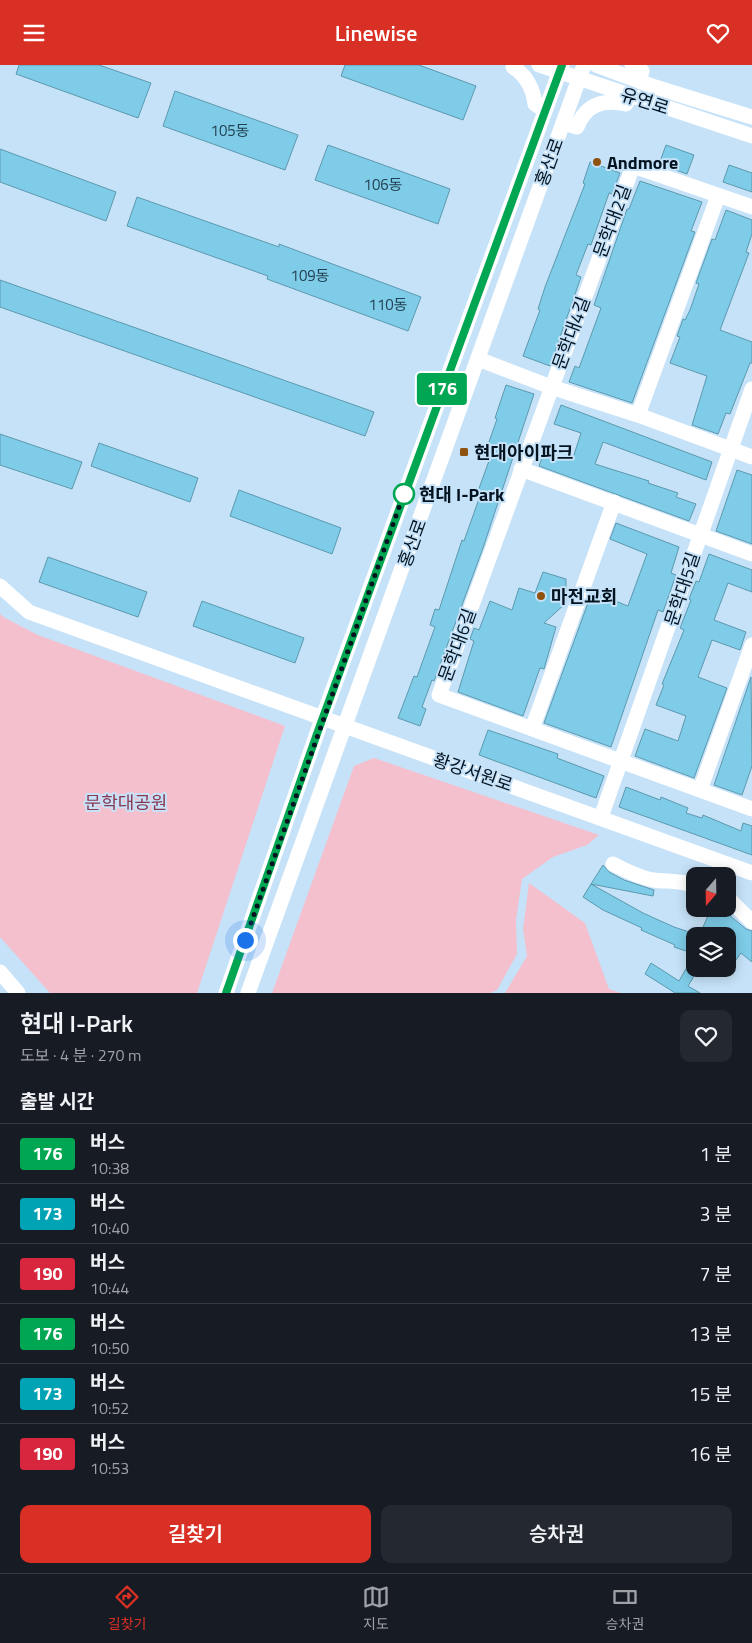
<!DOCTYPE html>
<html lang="ko">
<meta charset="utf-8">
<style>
:root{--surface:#171b24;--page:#242831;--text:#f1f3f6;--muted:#9ea1a6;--line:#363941;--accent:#d93025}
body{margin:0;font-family:"Titillium Web","Noto Sans KR",sans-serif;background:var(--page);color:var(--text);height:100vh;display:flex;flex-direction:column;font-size:19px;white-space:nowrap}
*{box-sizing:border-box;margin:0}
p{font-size:16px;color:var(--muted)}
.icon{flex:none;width:28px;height:28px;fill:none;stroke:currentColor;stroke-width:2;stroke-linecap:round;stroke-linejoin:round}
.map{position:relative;height:928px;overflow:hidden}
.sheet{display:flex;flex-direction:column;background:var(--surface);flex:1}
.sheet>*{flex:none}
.badge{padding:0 10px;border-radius:4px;font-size:18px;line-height:32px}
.needle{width:32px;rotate:200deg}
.buttons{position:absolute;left:686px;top:802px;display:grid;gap:10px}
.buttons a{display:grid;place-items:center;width:50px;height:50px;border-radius:10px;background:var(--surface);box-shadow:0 2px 12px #0003;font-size:25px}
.you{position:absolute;width:25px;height:25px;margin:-12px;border:4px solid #fff;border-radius:50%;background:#1a73e8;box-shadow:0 0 0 8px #1a73e833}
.map>.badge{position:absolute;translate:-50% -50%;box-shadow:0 0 0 2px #fff}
h2{padding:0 20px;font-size:19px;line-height:45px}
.round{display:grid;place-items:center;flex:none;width:52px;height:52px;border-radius:10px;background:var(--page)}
.headline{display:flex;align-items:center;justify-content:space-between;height:85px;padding:0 20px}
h1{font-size:24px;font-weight:600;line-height:38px}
.primary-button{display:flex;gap:10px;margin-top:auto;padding:10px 20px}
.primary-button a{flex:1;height:58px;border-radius:10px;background:var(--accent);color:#fff;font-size:20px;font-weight:600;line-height:58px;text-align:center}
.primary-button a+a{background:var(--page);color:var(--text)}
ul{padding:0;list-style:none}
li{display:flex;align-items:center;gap:15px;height:60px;padding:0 20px;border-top:1px solid var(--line)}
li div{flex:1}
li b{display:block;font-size:19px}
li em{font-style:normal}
li .badge{min-width:55px;font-weight:700;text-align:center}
header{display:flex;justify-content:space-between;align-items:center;height:65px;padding:0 20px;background:var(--accent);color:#fff;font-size:22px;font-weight:600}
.tabs{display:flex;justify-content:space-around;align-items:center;height:70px;border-top:1px solid var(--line);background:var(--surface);font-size:14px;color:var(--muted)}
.tabs a{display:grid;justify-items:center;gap:2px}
.tabs .active{color:var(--accent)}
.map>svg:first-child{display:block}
.green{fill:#f4c0cd}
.building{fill:#7ecce8;stroke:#5c99ae}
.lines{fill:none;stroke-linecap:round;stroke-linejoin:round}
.minor{stroke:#fff;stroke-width:15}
.line-casing{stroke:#fff;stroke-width:11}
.line{stroke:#00a651;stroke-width:8}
.walk{stroke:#031320;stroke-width:5;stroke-dasharray:0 9}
.poi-dot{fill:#8e5310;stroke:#c6e2f8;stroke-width:2}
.stop-dot{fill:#fff;stroke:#00a651;stroke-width:2.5}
.labels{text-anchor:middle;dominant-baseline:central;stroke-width:4;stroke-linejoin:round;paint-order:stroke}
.number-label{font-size:15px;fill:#224152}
.street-label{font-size:18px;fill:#031320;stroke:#c6e2f8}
.poi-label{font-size:18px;font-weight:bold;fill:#031320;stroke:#c6e2f8;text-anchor:start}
.stop-label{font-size:18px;font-weight:bold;fill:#031320;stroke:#c6e2f8;text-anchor:start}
.park-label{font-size:18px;fill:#8a3752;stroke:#c6e2f8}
</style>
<header><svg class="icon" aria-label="menu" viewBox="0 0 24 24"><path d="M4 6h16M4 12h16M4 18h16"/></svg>Linewise<svg class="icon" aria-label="heart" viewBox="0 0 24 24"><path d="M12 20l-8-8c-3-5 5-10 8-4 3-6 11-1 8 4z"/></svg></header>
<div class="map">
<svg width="752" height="928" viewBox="0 0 752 928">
<rect width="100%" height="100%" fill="#c6e2f8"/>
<!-- green -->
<path class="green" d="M0 549 5 553 38 570 285 661 197 928H50L0 872Z
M374 693 599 770 587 780 553 792 522 814 516 855 517 889 497 925 490 928H272L354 701Z
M529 818 585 858 609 924 621 928H505L527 891 523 864Z"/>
<!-- building -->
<path class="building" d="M19 0H99L151 18 138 53 16 9Z
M345 0H419L476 21 463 55 341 11Z
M175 26 298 70 285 105 163 61Z
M328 80 450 124 438 159 315 115Z
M666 80 694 90 687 109 659 99Z
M0 84 116 127 106 156 0 117Z
M590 97 620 108 612 129 609 128 591 180 588 179 576 210 581 212 550 301 523 291 540 245 538 244 545 222 585 119 583 118Z
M729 100 752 108V127L723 117Z
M640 116 702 137 691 166 695 167 632 338 569 317 575 301 579 303 601 243 594 240 627 144H629Z
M137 132 279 182V179L421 232 408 266 267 214 268 211 127 161Z
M726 145 752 155V169L746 187 749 188 720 265 752 277V298H750L730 349 726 348 718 369 692 360 707 311 670 298 680 272 677 271 683 254 685 255 690 245 699 219 696 218 712 174 715 175Z
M0 215 374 347 365 371 0 242Z
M506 320 534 329 483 483 434 616 432 615 422 642 426 644 420 661 398 653 414 611 417 612 435 562 430 560 435 544 439 545 462 475 464 476 480 431 477 429 490 393 484 391 497 354 495 353Z
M561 340 712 397 706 415 603 377 595 399 649 416 648 418 678 428 676 432 696 439 689 456 539 401 544 386 572 396 581 368 554 359Z
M0 369 82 397 72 424 0 400Z
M99 378 198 413 190 437 91 401Z
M737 405 752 410V479L716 466Z
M239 425 341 463 332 489 230 451Z
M616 458 679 482 671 508 676 510 663 547 658 545 611 682 544 658 592 527 628 541 636 519 647 489 610 474Z
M709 489 752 505V527L728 518 714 555 746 567 740 585 712 575 698 612 727 623 694 713 635 691 645 664 678 676 686 651 656 640 664 620 662 619 684 565 680 563 691 535 689 534 696 516 699 517Z
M48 492 147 527 138 552 39 517Z
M543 507 566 514V538L544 558 556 562 544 604 540 603 523 651 458 627 474 576 470 574 474 563 479 565 490 536 512 545 519 523 535 528Z
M202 536 304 573 295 598 193 561Z
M751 612 752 701 742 730 714 720Z
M488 665 558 689 557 693 604 711 596 733 479 690Z
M626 722 660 735 661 732 688 743 686 748 702 753 703 750 741 766 743 758 752 761V790L619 742Z
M603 800 609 807 624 815 654 825 653 831 591 819Z
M591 819 643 848 674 862 695 869V889L674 882 675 880 641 865 642 863 603 845 583 832Z
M711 844H722L746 864 752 866V897L741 888 728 906V871H699Z
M651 898 679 916 687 902 696 908 688 921 700 928H675L669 924 645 909Z"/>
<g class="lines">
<!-- minor -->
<path class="minor" d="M514 0 513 2C527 11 533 23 535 39L544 45
M539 0 752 71
M596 0 655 22 752 52
M632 0 642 6 639 16
M563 58 577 62C586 39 603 34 626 39L628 34
M752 142 633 101 439 630 752 744
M478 294 551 322 638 350 752 392
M638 350 718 131
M521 404 752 489
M0 521 29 547 752 808
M532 664 614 437
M700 725 752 580
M601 752 752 324
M613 799C626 806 638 812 653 815 667 817 681 815 695 821
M728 833 752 857
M0 907 18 928
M226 928 322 654 562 0
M248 928 584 0"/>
</g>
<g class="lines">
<defs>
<path id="line" d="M226 928 318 666 562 0"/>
</defs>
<!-- line casing -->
<use href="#line" class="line-casing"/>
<!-- line -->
<use href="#line" class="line"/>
<!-- walk -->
<path class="walk" d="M245 875 407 420 404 429"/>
</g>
<!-- markers -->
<g class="poi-dot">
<circle cx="597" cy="97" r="5"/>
<rect x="459" y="382" width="10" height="10" rx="2.5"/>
<circle cx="541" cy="531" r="5"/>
</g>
<circle class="stop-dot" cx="404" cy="429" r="10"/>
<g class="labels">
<!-- number labels -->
<g class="number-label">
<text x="230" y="65">105동</text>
<text x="383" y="119">106동</text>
<text x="310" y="210">109동</text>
<text x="388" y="239">110동</text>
</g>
<!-- street labels -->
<g class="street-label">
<text transform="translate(645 36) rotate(18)">유연로</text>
<text transform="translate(549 97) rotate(-70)">홍산로</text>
<text transform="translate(612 156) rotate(-70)">문학대2길</text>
<text transform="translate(571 268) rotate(-70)">문학대4길</text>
<text transform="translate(412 478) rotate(-70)">홍산로</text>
<text transform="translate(682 524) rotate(-72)">문학대5길</text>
<text transform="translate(457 580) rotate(-70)">문학대6길</text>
<text transform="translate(473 707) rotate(19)">황강서원로</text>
</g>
<!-- poi labels -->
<g class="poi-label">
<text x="607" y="97">Andmore</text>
<text x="474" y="387">현대아이파크</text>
<text x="551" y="531">마전교회</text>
</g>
<!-- stop labels -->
<g class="stop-label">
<text x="419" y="429">현대 I-Park</text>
</g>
<!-- park labels -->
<g class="park-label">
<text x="126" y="737">문학대공원</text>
</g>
</g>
</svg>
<div class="buttons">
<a><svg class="needle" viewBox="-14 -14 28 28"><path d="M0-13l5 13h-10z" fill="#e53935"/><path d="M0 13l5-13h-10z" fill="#9ea1a6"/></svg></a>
<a><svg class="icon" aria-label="layers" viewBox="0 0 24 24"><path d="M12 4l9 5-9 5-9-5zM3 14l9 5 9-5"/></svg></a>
</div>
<div class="you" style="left:245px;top:875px"></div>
<b class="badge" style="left:442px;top:324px;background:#00a651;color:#fff">176</b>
</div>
<section class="sheet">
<div class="headline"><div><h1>현대 I-Park</h1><p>도보 · 4 분 · 270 m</p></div><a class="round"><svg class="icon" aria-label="heart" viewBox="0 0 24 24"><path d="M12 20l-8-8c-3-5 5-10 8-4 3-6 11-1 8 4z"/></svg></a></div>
<h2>출발 시간</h2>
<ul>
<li><span class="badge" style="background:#00a651;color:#fff">176</span><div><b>버스</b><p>10:38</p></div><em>1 분</em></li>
<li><span class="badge" style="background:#00a3b4;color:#fff">173</span><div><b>버스</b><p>10:40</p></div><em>3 분</em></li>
<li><span class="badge" style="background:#d7263d;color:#fff">190</span><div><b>버스</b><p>10:44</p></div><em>7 분</em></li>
<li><span class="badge" style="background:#00a651;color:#fff">176</span><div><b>버스</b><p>10:50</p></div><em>13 분</em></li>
<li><span class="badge" style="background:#00a3b4;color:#fff">173</span><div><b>버스</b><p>10:52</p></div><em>15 분</em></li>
<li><span class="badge" style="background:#d7263d;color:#fff">190</span><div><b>버스</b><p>10:53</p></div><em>16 분</em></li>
</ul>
<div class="primary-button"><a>길찾기</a><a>승차권</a></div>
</section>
<nav class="tabs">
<a class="active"><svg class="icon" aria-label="directions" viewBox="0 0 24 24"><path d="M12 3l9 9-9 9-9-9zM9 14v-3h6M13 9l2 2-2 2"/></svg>길찾기</a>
<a><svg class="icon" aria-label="map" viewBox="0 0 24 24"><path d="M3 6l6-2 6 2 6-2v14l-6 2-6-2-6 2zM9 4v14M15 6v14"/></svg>지도</a>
<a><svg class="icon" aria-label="tickets" viewBox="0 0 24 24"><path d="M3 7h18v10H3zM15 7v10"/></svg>승차권</a>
</nav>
